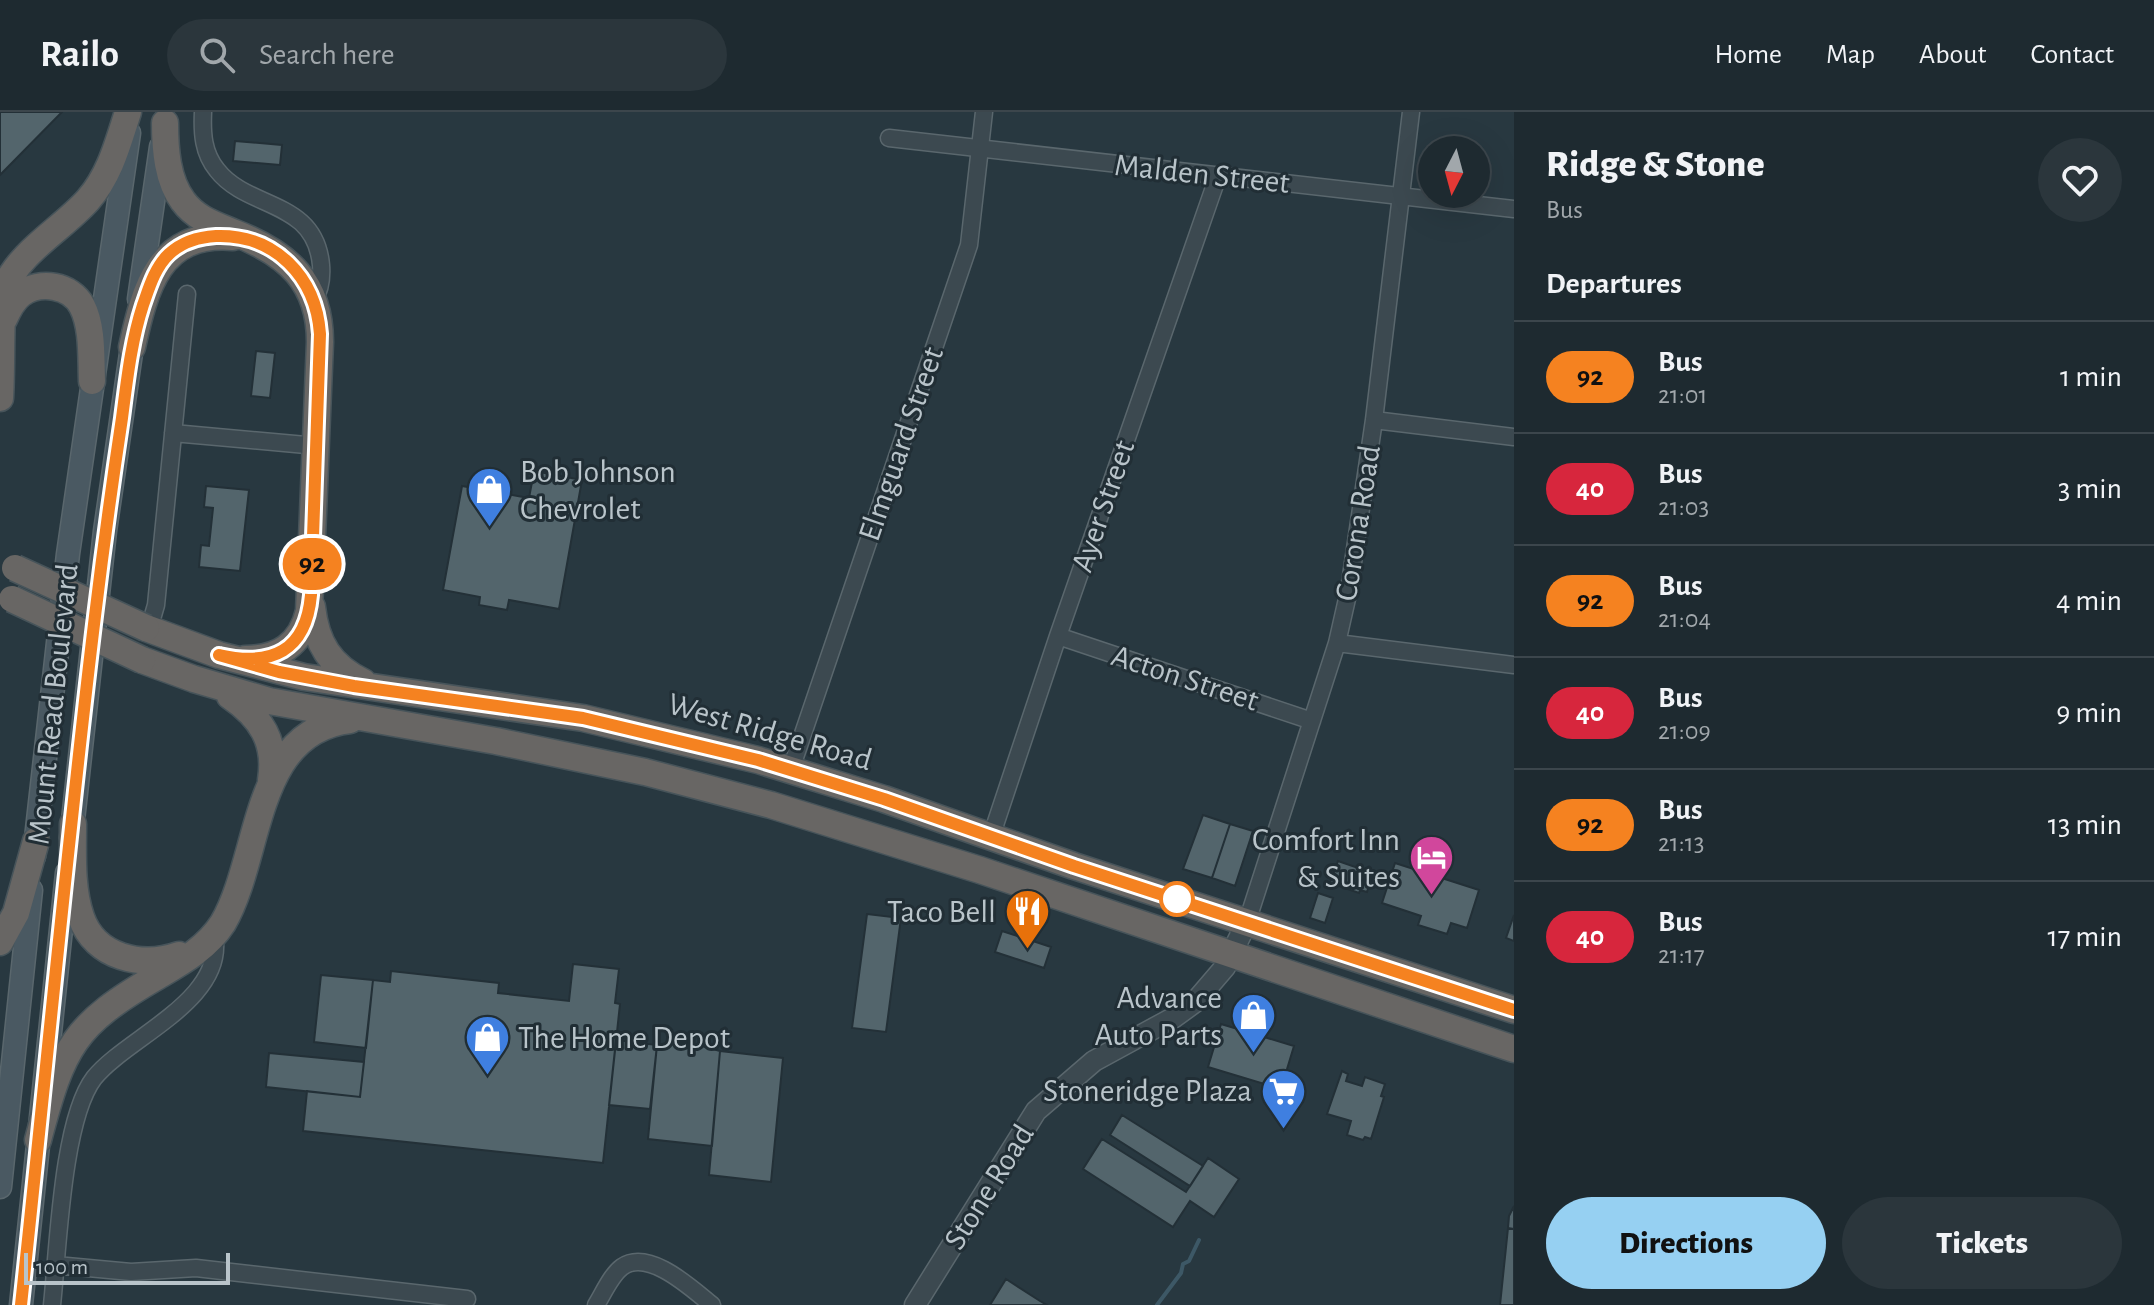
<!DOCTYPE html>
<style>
:root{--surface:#1e2a30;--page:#2b363c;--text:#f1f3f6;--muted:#a1a7ab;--line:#3c464c;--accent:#96d0f2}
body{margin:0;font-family:"Alegreya Sans",sans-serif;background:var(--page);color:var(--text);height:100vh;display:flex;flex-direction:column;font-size:30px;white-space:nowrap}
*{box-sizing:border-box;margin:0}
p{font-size:26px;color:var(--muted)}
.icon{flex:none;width:44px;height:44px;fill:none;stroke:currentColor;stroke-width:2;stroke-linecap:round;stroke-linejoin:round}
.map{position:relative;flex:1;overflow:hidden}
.sheet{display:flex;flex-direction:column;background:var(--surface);width:640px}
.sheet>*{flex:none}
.badge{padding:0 16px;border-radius:26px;font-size:28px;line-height:52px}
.needle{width:52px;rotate:186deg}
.tools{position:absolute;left:1418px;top:24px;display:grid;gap:16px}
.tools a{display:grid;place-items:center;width:72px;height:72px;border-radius:50%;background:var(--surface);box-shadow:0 8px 32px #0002,0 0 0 2px var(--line);font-size:40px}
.scale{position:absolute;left:24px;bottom:20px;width:206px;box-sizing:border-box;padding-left:8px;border:4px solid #b9c4ca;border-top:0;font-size:22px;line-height:28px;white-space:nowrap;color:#b9c4ca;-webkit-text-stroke:6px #212e35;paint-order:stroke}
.map>.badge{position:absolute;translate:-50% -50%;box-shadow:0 0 0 4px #fff}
h2{padding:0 32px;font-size:30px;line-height:72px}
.round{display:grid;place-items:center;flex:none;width:84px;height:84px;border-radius:42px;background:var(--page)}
.summary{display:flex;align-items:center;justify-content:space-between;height:136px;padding:0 32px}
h1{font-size:38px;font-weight:800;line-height:60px}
.action{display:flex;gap:16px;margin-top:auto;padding:16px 32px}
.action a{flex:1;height:92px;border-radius:48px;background:var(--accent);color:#111;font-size:32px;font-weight:800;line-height:92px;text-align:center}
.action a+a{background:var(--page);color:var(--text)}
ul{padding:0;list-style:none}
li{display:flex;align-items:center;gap:24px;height:112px;padding:0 32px;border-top:2px solid var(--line)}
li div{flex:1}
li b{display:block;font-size:30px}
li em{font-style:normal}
li .badge{min-width:88px;font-weight:700;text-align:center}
header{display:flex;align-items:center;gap:48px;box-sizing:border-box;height:112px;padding:0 40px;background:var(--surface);border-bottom:2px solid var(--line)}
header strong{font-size:38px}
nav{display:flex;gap:44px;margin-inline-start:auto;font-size:28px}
.search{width:560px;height:72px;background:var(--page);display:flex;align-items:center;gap:20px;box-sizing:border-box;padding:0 28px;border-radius:44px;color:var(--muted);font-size:30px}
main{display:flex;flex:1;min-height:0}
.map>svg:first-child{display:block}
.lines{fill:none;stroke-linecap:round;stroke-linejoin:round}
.stream{stroke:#3d5866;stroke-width:4}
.building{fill:#53656c;stroke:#233037;stroke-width:2}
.minor-casing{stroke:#5a676d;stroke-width:19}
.tertiary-casing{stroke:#5a676d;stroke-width:23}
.secondary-casing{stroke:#5a676d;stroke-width:25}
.trunk-casing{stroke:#47545a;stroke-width:29}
.minor{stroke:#3c4950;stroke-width:16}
.tertiary{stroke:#3c4950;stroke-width:20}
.secondary{stroke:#4a5962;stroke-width:22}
.trunk{stroke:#686664;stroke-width:26}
.trunk-bridge-casing{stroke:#47545a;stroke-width:29;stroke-linecap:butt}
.trunk-bridge{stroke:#686664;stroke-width:26}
.line-casing{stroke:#fff;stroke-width:18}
.line{stroke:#f58220;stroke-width:12}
.stop-dot{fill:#fff;stroke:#f58220;stroke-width:4}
.labels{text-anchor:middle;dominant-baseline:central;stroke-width:6;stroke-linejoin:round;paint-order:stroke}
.street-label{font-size:32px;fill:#b9c4ca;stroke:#212e35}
.poi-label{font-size:32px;fill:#b9c4ca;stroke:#212e35;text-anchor:end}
</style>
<header>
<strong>Railo</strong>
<div class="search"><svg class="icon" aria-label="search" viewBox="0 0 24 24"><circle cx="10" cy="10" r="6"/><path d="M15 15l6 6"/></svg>Search here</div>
<nav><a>Home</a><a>Map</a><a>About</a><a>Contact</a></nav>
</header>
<main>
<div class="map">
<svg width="1514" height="1193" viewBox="0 0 1514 1193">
<rect width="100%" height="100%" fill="#283840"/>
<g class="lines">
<!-- stream -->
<path class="stream" d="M1157 1193 1181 1161 1183 1152 1189 1149 1199 1128"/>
</g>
<!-- building -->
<path class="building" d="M0 0H62L0 63Z
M235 29 282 33 280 53 233 49Z
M256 239 275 241 270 286 251 284Z
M534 359 582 368 559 497 509 488 507 498 479 493 480 485 443 478 462 374 529 386Z
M206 374 249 378 240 459 199 455 201 433 209 434 213 396 204 395Z
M1203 703 1230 712 1212 766 1183 757Z
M1230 712 1253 719 1235 774 1212 766Z
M1338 749 1367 759 1366 762 1372 764 1367 780 1360 778 1359 781 1330 771Z
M1395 751 1479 778 1467 816 1451 811 1447 822 1418 813 1421 804 1382 791Z
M1318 781 1333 786 1325 811 1310 806Z
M867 802 901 806 886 920 852 916Z
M1514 803V829L1506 826Z
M1002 819 1051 835 1044 856 995 840Z
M573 852 619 857 615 891 620 892 603 1051 303 1019 307 979 360 985 373 868 390 870 391 859 499 871 498 881 569 889Z
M321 863 373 868 366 936 314 930Z
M1221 912 1294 934 1281 977 1208 955Z
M616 928 657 933 650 997 609 993Z
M684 929 720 939 712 1034 648 1027 657 933 666 934V930Z
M720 939 783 946 771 1070 709 1063Z
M269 941 364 950 360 985 266 975Z
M1342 959 1348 962 1346 969 1362 974 1365 965 1385 972 1381 984 1384 985 1371 1027 1365 1025 1363 1028 1347 1023 1351 1009 1327 1002Z
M1122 1003 1203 1054 1190 1074 1110 1023Z
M1102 1027 1186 1080 1208 1046 1239 1067 1214 1105 1190 1089 1173 1115 1083 1057Z
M1514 1094V1117L1508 1116 1509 1104Z
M1508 1116 1514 1117V1193H1500Z
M1006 1167 1040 1189 1047 1193H990Z"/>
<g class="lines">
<defs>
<path id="minor" d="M203 0C202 21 203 41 217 58 248 98 315 87 321 153 322 166 321 177 314 188
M889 26 1514 97
M1374 308 1514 325
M173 321 317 334
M149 517 156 493 187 182
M1058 524 1312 609
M1337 531 1514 553
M791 657 969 133 984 0
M991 725 1058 524 1218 64
M1247 810 1337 531 1349 478 1374 308 1411 0
M56 1153 131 1160 196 1156 467 1187
M52 1193C58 1138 62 1008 94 966 127 925 227 888 214 823
M596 1193C603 1182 611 1163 622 1155 649 1136 692 1177 712 1193"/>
<path id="tertiary" d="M915 1193 1036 999 1094 949 1173 906 1195 890 1225 855 1247 810"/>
<path id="secondary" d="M139 187 161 35
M71 726 105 419 134 221
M34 744 68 442 129 21
M0 1075 31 778
M21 1193 67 761"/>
<path id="trunk" d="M165 11C165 37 167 68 183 89 196 107 216 113 235 121 288 142 320 170 320 230L309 499C301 533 278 547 245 547
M4 207C8 198 13 188 21 182 40 168 71 173 82 194 93 215 91 246 92 269
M132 235C145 176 159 119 233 125
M0 286C2 257 0 200 4 177 20 139 61 118 88 88 110 63 118 31 128 0
M312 495C316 531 330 554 363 570
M146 516 219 543 304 565 583 606 758 648 884 687 1074 754 1514 898
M142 548 194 567 269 589 496 629 645 660 771 693 980 758 1514 937
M230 584C261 605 277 630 271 668
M73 712C73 742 71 776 81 805 95 846 142 856 179 843
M0 830 16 801 36 729
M38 1028C63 934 73 913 158 864 182 850 207 836 223 811 262 744 252 619 350 608"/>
</defs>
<!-- minor casing -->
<use href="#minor" class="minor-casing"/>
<!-- tertiary casing -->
<use href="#tertiary" class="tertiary-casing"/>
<!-- secondary casing -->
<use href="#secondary" class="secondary-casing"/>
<!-- trunk casing -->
<use href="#trunk" class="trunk-casing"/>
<!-- minor -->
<use href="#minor" class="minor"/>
<!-- tertiary -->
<use href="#tertiary" class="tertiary"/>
<!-- secondary -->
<use href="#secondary" class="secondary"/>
<!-- trunk -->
<use href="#trunk" class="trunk"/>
<defs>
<path id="trunk-bridge" d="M15 456 146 516
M12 487 142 548"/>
</defs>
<!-- trunk-bridge casing -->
<use href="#trunk-bridge" class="trunk-bridge-casing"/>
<!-- trunk-bridge -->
<use href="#trunk-bridge" class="trunk-bridge"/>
</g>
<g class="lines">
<defs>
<path id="line" d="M21 1193C46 963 67 733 95 504 103 438 112 372 122 306 127 268 131 230 143 193 149 176 155 155 169 142 182 130 198 125 216 124 275 122 316 165 320 222L311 483C306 539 272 555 219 543L279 560 354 574 583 606 758 648 884 687 1074 754 1514 898"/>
</defs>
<!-- line casing -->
<use href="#line" class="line-casing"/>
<!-- line -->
<use href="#line" class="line"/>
</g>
<!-- icons -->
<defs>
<symbol id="shop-pin" viewBox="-11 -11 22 30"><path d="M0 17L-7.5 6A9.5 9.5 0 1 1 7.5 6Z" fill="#3f7fe0" stroke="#212e35"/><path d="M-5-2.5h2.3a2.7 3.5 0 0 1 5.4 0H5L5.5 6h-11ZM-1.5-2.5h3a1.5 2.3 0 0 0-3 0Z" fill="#fff"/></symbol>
<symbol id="hotel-pin" viewBox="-11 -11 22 30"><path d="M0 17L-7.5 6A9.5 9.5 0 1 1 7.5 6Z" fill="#d1479c" stroke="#212e35"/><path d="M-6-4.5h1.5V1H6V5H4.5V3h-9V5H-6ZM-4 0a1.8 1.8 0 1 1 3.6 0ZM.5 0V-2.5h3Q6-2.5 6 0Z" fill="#fff"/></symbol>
<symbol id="restaurant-pin" viewBox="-11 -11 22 30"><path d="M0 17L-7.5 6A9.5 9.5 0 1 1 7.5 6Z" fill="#e8710a" stroke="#212e35"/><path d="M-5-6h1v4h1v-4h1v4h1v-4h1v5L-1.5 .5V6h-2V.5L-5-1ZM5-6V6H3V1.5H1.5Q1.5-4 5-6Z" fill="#fff"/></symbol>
<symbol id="supermarket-pin" viewBox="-11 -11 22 30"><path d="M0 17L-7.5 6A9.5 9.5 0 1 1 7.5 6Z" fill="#3f7fe0" stroke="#212e35"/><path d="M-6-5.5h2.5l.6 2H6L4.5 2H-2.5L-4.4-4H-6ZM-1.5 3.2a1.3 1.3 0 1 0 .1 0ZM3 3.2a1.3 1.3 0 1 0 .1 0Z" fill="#fff"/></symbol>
</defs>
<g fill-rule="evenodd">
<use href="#shop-pin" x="464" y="352" width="51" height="69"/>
<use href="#hotel-pin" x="1406" y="720" width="51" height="69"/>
<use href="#restaurant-pin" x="1002" y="774" width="51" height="69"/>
<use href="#shop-pin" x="1228" y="878" width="51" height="69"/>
<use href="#shop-pin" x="462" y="900" width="51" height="69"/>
<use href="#supermarket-pin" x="1258" y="954" width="51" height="69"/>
</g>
<!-- markers -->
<circle class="stop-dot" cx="1177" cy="787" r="16"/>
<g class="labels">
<!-- street labels -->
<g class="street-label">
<text transform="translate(1202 62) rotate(6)">Malden Street</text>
<text transform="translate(901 332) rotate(-71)">Elmguard Street</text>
<text transform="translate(1103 394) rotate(-71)">Ayer Street</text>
<text transform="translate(1358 411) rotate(-81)">Corona Road</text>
<text transform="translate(1185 566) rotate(18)">Acton Street</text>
<text transform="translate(53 592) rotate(-84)">Mount Read Boulevard</text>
<text transform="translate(770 620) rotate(16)">West Ridge Road</text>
<text transform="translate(989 1075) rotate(-58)">Stone Road</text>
</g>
<!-- poi labels -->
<g class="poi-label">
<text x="520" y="360" text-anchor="start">Bob Johnson<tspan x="520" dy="37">Chevrolet</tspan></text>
<text x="1400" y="728">Comfort Inn<tspan x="1400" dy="37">&amp; Suites</tspan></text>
<text x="996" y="800">Taco Bell</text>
<text x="1222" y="886">Advance<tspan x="1222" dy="37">Auto Parts</tspan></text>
<text x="518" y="926" text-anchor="start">The Home Depot</text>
<text x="1252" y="979">Stoneridge Plaza</text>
</g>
</g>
</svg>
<div class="tools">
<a><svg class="needle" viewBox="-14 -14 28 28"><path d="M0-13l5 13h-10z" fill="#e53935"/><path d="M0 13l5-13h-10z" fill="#a1a7ab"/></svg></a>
</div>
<div class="scale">100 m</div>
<b class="badge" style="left:312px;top:452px;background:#f58220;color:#111">92</b>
</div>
<section class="sheet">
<div class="summary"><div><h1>Ridge &amp; Stone</h1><p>Bus</p></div><a class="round"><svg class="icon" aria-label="heart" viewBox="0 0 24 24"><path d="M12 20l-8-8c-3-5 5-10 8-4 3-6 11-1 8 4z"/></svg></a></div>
<h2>Departures</h2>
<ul>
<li><span class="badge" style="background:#f58220;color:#111">92</span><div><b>Bus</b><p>21:01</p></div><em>1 min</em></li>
<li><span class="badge" style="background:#d7263d;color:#fff">40</span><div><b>Bus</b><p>21:03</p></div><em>3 min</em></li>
<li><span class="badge" style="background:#f58220;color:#111">92</span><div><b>Bus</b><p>21:04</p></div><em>4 min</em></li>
<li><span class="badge" style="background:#d7263d;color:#fff">40</span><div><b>Bus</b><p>21:09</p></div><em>9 min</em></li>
<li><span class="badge" style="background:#f58220;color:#111">92</span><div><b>Bus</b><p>21:13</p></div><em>13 min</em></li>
<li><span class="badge" style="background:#d7263d;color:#fff">40</span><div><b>Bus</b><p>21:17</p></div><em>17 min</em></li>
</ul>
<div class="action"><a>Directions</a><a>Tickets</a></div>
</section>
</main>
